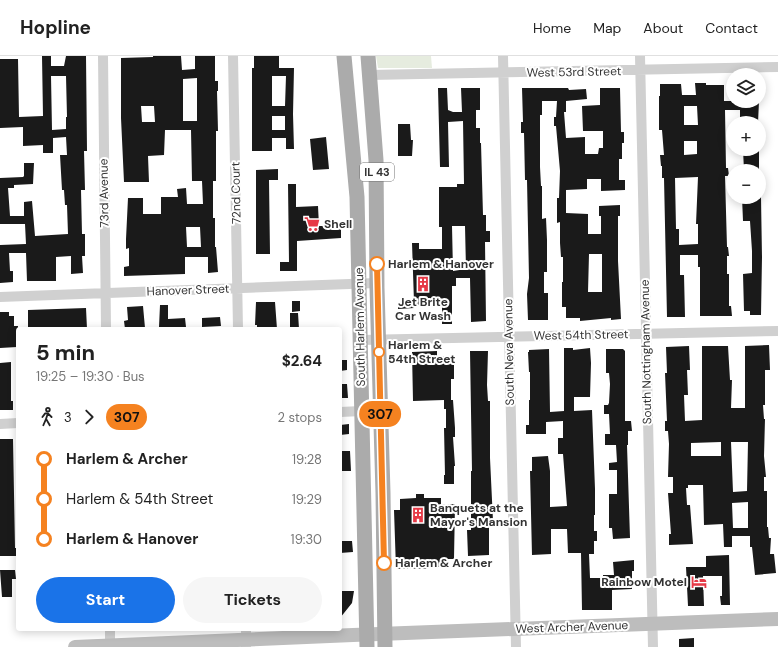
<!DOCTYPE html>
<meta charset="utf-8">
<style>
:root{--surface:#fff;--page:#f6f6f6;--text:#222;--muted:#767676;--line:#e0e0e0;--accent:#1a73e8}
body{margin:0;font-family:"DM Sans",sans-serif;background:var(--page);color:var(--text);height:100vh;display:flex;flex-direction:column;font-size:15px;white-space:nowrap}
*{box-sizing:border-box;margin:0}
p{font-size:13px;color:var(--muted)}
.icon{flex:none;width:22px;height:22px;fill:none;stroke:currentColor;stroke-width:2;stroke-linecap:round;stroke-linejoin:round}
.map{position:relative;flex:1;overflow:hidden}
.drawer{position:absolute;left:16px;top:271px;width:326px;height:304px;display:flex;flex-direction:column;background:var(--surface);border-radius:4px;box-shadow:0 2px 10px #0003}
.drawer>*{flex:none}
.badge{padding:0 8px;border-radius:13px;font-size:14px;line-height:26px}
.tools{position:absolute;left:726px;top:12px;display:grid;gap:8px}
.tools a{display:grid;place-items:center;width:40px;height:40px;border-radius:50%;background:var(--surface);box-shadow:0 2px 10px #0003;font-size:20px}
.map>.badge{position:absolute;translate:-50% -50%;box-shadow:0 0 0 2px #fff}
.legs{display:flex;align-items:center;gap:6px;height:44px;padding:0 20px;font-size:13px}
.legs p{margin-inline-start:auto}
.headline{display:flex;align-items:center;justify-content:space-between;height:68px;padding:0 20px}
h1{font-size:22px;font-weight:700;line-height:30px}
.action{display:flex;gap:8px;margin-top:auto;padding:8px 20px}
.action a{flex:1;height:46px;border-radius:24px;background:var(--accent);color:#fff;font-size:16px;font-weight:700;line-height:46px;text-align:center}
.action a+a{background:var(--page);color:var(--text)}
ul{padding:0 20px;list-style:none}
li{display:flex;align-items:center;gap:14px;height:40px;font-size:15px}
li i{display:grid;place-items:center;width:6px;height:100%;margin:0 5px;background:currentColor}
li i::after{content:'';width:10px;height:10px;margin:-5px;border:3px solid;border-radius:50%;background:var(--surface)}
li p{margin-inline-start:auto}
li:first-child i{background:linear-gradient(#0000 50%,currentColor 0)}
li:last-child i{background:linear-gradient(currentColor 50%,#0000 0)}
header{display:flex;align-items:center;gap:24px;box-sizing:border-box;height:56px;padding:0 20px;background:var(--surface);border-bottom:1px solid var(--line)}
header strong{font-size:19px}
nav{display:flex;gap:22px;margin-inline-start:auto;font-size:14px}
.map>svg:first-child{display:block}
.green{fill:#e6ecdf}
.building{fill:#1a1a1a;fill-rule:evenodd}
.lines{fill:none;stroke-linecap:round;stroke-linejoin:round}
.minor{stroke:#d0d0d0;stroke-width:10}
.secondary{stroke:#bdbdbd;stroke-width:14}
.primary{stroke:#ababab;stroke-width:15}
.line-1-casing{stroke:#fff;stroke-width:9}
.line-1{stroke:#f58220;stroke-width:6}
.stop-1-dot{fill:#fff;stroke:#f58220;stroke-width:2}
.labels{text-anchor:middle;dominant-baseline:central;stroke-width:4;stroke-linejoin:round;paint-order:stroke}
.shield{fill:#fff;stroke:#707070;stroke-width:1}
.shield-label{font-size:11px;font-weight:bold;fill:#333}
.street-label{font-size:12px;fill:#333;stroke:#fff}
.poi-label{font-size:12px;font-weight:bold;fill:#333;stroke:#fff;text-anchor:start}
.stop-label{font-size:12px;font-weight:bold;fill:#333;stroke:#fff;text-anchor:start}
</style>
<header>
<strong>Hopline</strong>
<nav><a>Home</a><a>Map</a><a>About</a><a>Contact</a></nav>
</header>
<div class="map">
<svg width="778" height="591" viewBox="0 0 778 591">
<rect width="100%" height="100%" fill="#fff"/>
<!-- green -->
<path class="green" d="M376 0H431L432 12H378Z"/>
<!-- building -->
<path class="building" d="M42 0H51V10H64L66 0H86L87 95H84L85 134H81L82 178H85V200H82L83 217 71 218V200L56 201V225H27L26 197H9L10 215H13V226L0 227V189L26 188 25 168H0V122L23 121 24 120V107H34L33 128 14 129V132H8L10 160H24V146L32 145 35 180 68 178 67 149H65L64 134H62L60 99H67L66 81 53 82V97H43V89L23 90V71L0 72V3H18L19 61 43 60ZM51 20H66L67 61H66V73L52 74Z
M153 0H181L182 14 195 13V0H215V25H218V35H217L218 75H216V125H213V162H215V191H216L218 216 208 217V201H185V218L124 220V211L129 210V192L126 193V183L128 142H143V158H161V141H178L177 133 186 132 187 148H203L202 125H192L191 74H165L164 99 148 100 149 126H124L121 62V2L153 1ZM197 22V65H183V23ZM141 50H154L155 66H142ZM186 171H200L201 191H187Z
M254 0H279V12H294L293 58 294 93H286V82H272V95H252V12H254ZM272 20H286L285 50H272ZM272 60H285V74H272Z
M695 27H706V29H724V45H759L758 67H740V54H725L726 112H728L729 120H725L727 191H728L729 200H727V218H729V250H731L732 260H700V211H698V199H680V219H684L685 261H667L664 122H662V110H661L660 99H664L662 74H659V40H660V28H681L682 39H696ZM684 50H697L698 69H684ZM684 85H697V98L684 99ZM698 121 696 168H698V188L679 189V173H676L675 122Z
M438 32H447L448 54 453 56H462L461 32H480V54H476V72H480V87H481L483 159H486V175H490V186H485L486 265 471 266 470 222H456V230H452V268H442V248L414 249V252L398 253V246H414L412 187H419V193H442V171H439V131H457V128H464L463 65 448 66 449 111H440ZM452 170H465L466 213 453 215Z
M522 32H568L569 34 586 33 587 43 566 45V56H564L566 82 585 81V98H598L599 92H603V75H583L582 50 600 49V32H620L621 76H624V87H622V103H619V124H625V134L601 135V123H587V133L566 134V157L588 158V178H601V160H599V150L620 149V160H618V205L621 263 611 264V262L580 265V262H566V251H562V226H563V201H561L560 187V166L557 167V142H559L560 115 556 70H554V61H556L557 45H542V59H540V111L541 130H542V163L546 162 547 184V216H544V237H548V264H528L527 238 529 222 527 124H525L524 77H521V66H523ZM589 198H602V236H588Z
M398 68H410L411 84H413L412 100H398Z
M326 81 329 113 313 114 310 83Z
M743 93H759V115H744Z
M278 113V124H269L270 198H256V114Z
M288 128H296V151L318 150 319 170H341V182L297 185V215H280V206H289Z
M742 141H761L762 201 761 259H750V255H744L743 218 752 217V195L750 165H743Z
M292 245H300V255L292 256Z
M256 246H275L277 273H257V269H255Z
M160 249H168V263L185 262 186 271H159Z
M143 250 145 272 125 273 124 265 128 264 127 251Z
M86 252 87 273H28V254Z
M0 256H9V260H14V270H18L17 291 0 292Z
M290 257H298L299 273H290Z
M220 261 221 270 202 271V262Z
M769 289 770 314H765V349H763L764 363H765L764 400 766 421H764V435H767V471H768L769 482H771L770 498H774L776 517 755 519 752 491H750V480H732V491H724L723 468 704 469 703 429H688V432H686L687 449H690L693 488 669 489V478H671L668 437H673V421H668L669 388 668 375H665V365H667L665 317H667L666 291 689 290 690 314H687L688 339H684L685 365 702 364V290H728L730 324H732L731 352H745V290ZM721 386V400H691V387ZM731 386H748L747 435 733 436ZM748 446V472H733L732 447Z
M564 292H573V294L590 292 591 307 590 341H574V355L592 354 595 433V459H594V475H597V485H594V498H589L590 522H603V519H614L613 506 634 504V515H632V533L612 534V554H582L581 497H568L567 473H551V498L532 499 530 415H532V401L548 400 550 415V451L567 450 563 398H558V382H563V365L546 366V378H526V369H529V344H530V316H529L528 296H529V294L549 293 550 356 564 355Z
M606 293H623L625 295V365H631L632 375H628V389H627L630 482 613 483 612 472H609V438H617V414H609V407L617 406 616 389H605V378H610L609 358H604V349H608L609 347 610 328 609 317H606Z
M437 295V300L454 301V323H451V344H453L455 372V381H453L455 410H454V428H444V419H445L444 372H446V353H444V344L413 345 412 296Z
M470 295H488L487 329 488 345H490V402L493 465V470H489V499L468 500 467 474H471V415H472Z
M340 304H347V314L340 315Z
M11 306V345H13V354H0V307Z
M340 328H347L348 342H340Z
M349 368V378L340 379V369Z
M0 383H13L15 492H18V500H0Z
M340 395H350L351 415H340Z
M416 438H424V442H441V449L455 448 454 503H442V511H436V513H396L394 454H400V443L416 442Z
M340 485H352L353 496 340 497Z
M729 499 730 549H721L720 540H722V520H703L704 550H688L686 511H706V500Z
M0 514H15L16 523H12V541H2Z
M340 535H354L352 547 340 562Z
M694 582V591H679V583Z"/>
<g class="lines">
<!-- minor -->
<path class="minor" d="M103 0 106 273
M233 0 238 273
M503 0 516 591
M640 0 653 591
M369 19 778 11
M0 241 377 227
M361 284 778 275
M340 356 362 355
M0 368 18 367
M110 573V590
M246 573V591"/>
<!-- secondary -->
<path class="secondary" d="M75 591 353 579 778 563"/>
<!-- primary -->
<path class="primary" d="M344 0 357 141 367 591
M368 0 376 104 377 232 383 437 385 591"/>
</g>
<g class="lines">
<defs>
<path id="line-1" d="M377 208 384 507"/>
</defs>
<!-- line-1 casing -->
<use href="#line-1" class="line-1-casing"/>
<!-- line-1 -->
<use href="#line-1" class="line-1"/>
</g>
<!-- icons -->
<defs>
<symbol id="supermarket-bare" viewBox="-9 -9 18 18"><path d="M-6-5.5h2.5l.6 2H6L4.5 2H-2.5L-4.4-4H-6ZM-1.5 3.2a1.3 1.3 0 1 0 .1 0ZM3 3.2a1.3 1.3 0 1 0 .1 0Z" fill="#e63946" stroke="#fff" stroke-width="2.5" paint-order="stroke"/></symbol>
<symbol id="building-bare" viewBox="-9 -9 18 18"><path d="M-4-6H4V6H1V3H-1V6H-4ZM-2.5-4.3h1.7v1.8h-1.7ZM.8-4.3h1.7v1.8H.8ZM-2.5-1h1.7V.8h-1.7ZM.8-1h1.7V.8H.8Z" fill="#e63946" stroke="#fff" stroke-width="2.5" paint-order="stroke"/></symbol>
<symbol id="hotel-bare" viewBox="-9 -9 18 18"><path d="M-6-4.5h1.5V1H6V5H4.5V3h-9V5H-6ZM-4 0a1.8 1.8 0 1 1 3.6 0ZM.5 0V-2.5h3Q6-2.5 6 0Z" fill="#e63946" stroke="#fff" stroke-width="2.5" paint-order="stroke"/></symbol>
</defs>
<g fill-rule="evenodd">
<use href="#supermarket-bare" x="301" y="157" width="22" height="22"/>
<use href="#building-bare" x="412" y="217" width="22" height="22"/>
<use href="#building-bare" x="407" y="448" width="22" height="22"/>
<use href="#hotel-bare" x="688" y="515" width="22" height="22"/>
</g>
<!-- markers -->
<g class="stop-1-dot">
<circle cx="377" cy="208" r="7"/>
<circle cx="379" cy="296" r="5"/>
<circle cx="384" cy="507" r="7"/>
</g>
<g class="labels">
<!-- shield labels -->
<rect class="shield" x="360" y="107" width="34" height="18" rx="3"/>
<g class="shield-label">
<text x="377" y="116">IL 43</text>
</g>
<!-- street labels -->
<g class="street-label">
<text transform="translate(574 16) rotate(-1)">West 53rd Street</text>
<text transform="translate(104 137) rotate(-91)">73rd Avenue</text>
<text transform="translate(236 137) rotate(-91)">72nd Court</text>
<text transform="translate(188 234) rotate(-2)">Hanover Street</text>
<text transform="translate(360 271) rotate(-91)">South Harlem Avenue</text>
<text transform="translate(581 279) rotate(-1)">West 54th Street</text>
<text transform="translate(509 296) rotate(-91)">South Neva Avenue</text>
<text transform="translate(646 296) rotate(-91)">South Nottingham Avenue</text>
<text transform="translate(572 571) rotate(-2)">West Archer Avenue</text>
</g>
<!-- poi labels -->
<g class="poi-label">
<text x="324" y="168">Shell</text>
<text x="423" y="246" text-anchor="middle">Jet Brite<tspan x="423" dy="14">Car Wash</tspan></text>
<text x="430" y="452">Banquets at the<tspan x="430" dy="14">Mayor's Mansion</tspan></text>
<text x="687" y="526" text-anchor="end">Rainbow Motel</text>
</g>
<!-- stop labels -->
<g class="stop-label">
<text x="388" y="208">Harlem &amp; Hanover</text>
<text x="388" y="289">Harlem &amp;<tspan x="388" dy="14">54th Street</tspan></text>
<text x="395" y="507">Harlem &amp; Archer</text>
</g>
</g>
</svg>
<div class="tools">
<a><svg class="icon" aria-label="layers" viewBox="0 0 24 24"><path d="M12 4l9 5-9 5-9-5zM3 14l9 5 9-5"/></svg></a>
<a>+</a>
<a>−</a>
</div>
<b class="badge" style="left:380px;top:358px;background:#f58220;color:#111">307</b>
<section class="drawer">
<div class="headline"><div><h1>5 min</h1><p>19:25 – 19:30 · Bus</p></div><b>$2.64</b></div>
<div class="legs"><svg class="icon" aria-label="walk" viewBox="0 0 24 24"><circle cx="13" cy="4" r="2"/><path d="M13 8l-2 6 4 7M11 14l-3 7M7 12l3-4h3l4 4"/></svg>3<svg class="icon" aria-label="forward" viewBox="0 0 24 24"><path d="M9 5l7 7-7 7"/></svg><b class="badge" style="background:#f58220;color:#111">307</b><p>2 stops</p></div>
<ul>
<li><i style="color:#f58220"></i><b>Harlem &amp; Archer</b><p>19:28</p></li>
<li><i style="color:#f58220"></i><span>Harlem &amp; 54th Street</span><p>19:29</p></li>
<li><i style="color:#f58220"></i><b>Harlem &amp; Hanover</b><p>19:30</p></li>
</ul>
<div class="action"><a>Start</a><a>Tickets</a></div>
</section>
</div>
